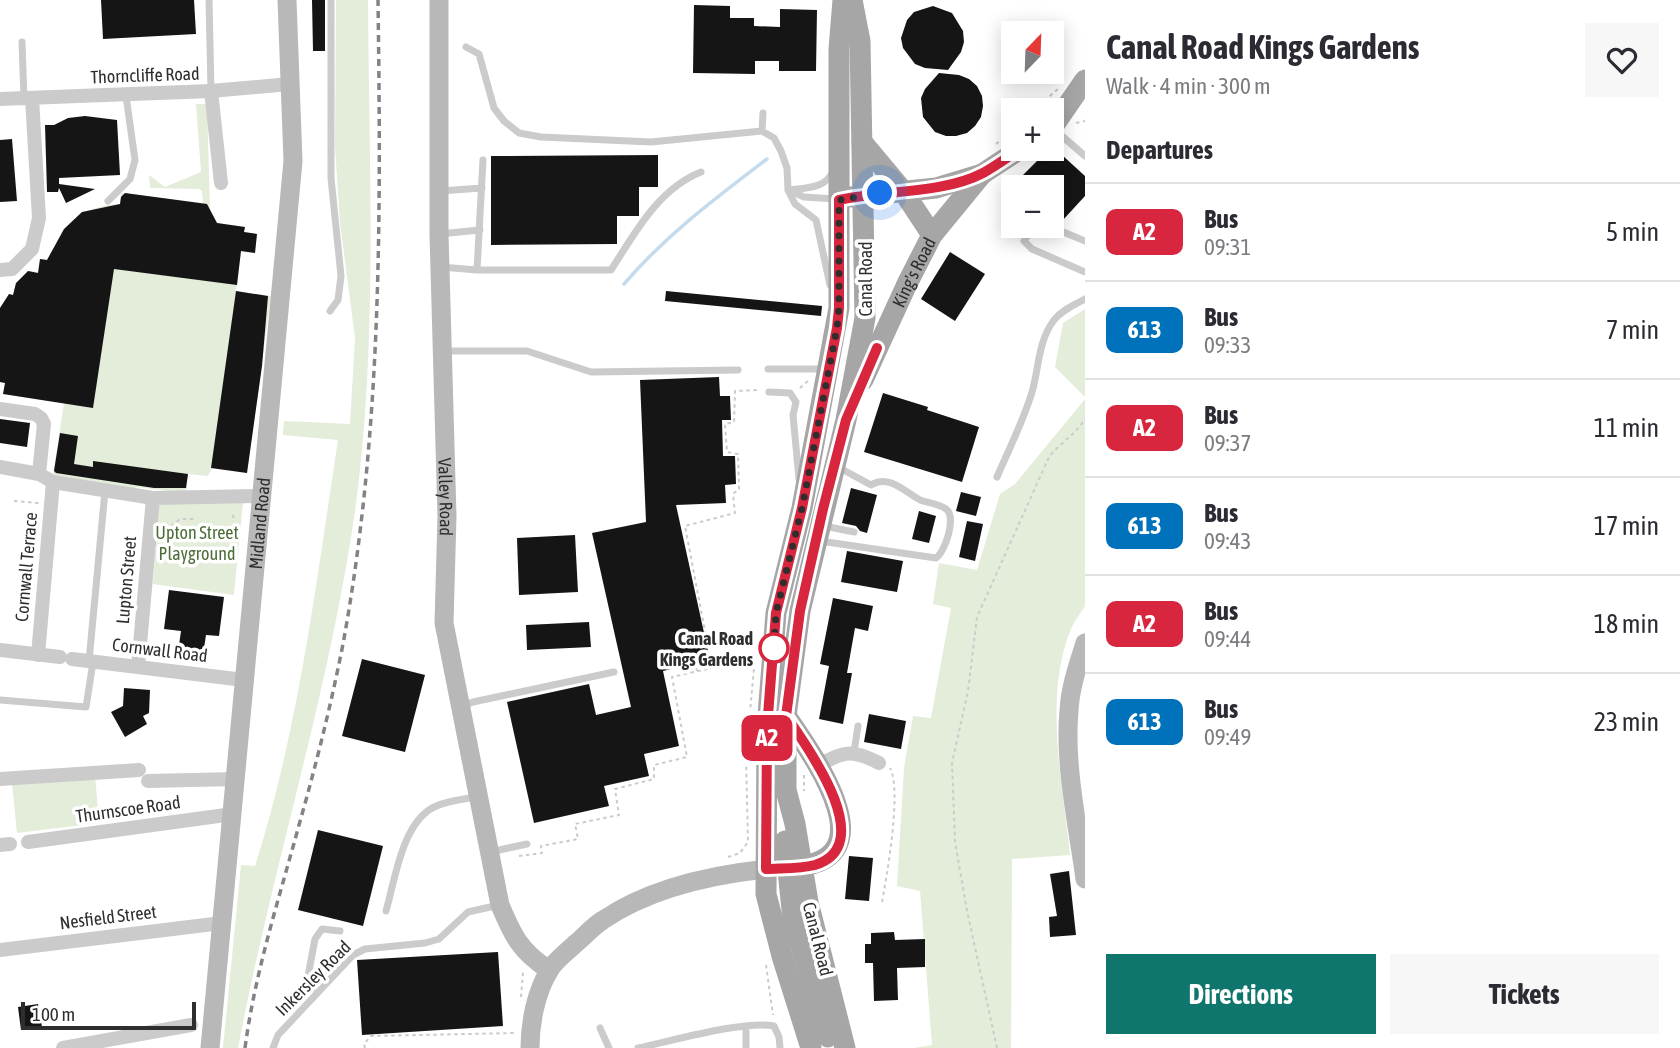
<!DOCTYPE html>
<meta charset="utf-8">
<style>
:root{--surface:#fff;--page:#f7f7f7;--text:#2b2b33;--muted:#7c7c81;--line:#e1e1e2;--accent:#0f766e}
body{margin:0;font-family:"Asap Condensed",sans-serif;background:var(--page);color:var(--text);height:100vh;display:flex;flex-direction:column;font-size:26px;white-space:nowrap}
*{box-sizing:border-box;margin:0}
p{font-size:23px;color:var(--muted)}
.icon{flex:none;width:38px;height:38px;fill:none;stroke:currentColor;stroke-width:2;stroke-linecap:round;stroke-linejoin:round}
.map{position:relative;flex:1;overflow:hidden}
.drawer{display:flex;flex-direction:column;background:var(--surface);width:595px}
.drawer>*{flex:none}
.badge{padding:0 14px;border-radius:10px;font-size:24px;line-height:46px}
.needle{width:46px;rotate:23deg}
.buttons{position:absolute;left:1001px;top:21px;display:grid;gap:14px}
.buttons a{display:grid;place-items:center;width:63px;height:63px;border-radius:0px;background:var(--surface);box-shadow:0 4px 18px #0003;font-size:35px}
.scale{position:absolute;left:21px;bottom:18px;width:175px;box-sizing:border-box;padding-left:7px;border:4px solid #2e2e2e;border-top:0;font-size:19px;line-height:24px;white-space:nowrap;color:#2e2e2e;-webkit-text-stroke:5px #fff;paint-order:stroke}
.you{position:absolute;width:35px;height:35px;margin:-18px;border:5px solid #fff;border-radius:50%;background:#1a73e8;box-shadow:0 0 0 10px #1a73e833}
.map>.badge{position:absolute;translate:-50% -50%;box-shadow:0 0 0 4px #fff}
h2{padding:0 21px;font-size:26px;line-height:63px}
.round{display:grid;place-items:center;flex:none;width:74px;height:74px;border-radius:0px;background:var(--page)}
.headline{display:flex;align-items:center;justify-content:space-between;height:119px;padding:0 21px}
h1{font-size:33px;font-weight:700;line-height:52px}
.button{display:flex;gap:14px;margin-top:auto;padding:14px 21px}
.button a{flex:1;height:80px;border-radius:0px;background:var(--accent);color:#fff;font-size:28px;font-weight:700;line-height:80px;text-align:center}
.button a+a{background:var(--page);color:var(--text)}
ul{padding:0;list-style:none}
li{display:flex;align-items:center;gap:21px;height:98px;padding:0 21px;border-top:2px solid var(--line)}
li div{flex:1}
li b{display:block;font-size:26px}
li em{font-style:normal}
li .badge{min-width:77px;font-weight:700;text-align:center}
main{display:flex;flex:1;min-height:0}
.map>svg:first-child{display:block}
.green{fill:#e3edda}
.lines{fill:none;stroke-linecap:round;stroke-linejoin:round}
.stream{stroke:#c4dbee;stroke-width:3.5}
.building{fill:#151515}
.path{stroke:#cbcbcb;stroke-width:2;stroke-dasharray:3.5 3.5;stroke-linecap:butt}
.lane{stroke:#cbcbcb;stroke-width:7}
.street{stroke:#cbcbcb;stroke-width:14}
.secondary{stroke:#b8b8b8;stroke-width:19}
.primary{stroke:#a6a6a6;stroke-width:21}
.rail{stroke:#838383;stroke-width:3.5;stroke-dasharray:7 5;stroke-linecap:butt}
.line-casing{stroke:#fff;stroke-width:16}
.line{stroke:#d7263d;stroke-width:10}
.walk{stroke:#2e2e2e;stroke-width:7;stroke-dasharray:0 12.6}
.stop-dot{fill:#fff;stroke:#d7263d;stroke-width:3.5}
.labels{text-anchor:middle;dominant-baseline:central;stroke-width:7;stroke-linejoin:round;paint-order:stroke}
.street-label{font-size:18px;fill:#2e2e2e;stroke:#fff}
.park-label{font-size:18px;fill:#4c6d37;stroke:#fff}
.stop-label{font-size:18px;font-weight:bold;fill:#2e2e2e;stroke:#fff;text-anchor:end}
</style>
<main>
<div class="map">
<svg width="1085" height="1048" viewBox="0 0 1085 1048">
<rect width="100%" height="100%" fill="#fff"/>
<!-- green -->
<path class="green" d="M336 0H368C369 169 378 344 355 511 329 693 272 868 238 1048H223L241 865 255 866C299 728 316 583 338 440L283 435 284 421 350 424 355 338 340 223 335 146Z
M196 104H207L210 210 217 223 245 227 244 232 257 234 255 253 241 252 236 291 271 296 247 473 212 468 208 476 188 474 186 493 136 487 135 490 104 486V483L92 485 91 481 84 480 83 482 65 480 53 474 64 403 3 394 5 383 0 382V308L9 294 13 295 16 283 28 271 38 272 40 259 47 260C66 227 78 206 120 204L121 193 203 203 202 191 199 189 150 188 149 175 165 187 201 172Z
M1085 309V397L1055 367 1063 323Z
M1085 399V606C1081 613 1074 621 1071 629 1043 696 1063 786 1070 855L1012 859 1011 1048H914L932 1045 920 891 897 886 904 768 913 716 931 718 951 608 933 604 939 563 977 570 1000 494 1015 484Z
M159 501 243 502 234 595 153 584Z
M95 775 99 823 17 833 12 783Z"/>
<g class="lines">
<!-- stream -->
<path class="stream" d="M624 284C666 235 716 198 767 159"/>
</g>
<!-- building -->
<path class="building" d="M101 0H194L196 34 103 39Z
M312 0H325V51H313Z
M694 5 730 6V18H754V26L780 27V9L817 10 816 71H779V61H755V74L693 73Z
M933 6 952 13 963 31 964 42 961 52 948 70 925 68 915 64 903 48 901 38 907 20 914 12Z
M939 73 959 75 969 79 977 86 982 96 983 106 981 117 975 126 967 133 956 136H946L935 132 923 117 921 98 925 89Z
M85 116 117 120 120 175 59 178V184L95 189 66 203 59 188 58 192H47L45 125H54L68 118Z
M12 139 17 201 0 202V140Z
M658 155V187H639V216H617V244L491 245V156Z
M1062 155 1085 176V196L1062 221 1052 212V187H1011L1037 161 1045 157H1051L1056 161Z
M125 193 207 204 217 223 245 227 244 232 257 234 255 253 241 251 237 285 114 269 93 408 3 394 5 383 0 382V308L9 294 13 295 16 283 28 271 38 273 40 259 47 260 64 229 82 212 120 204 121 197Z
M950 252 985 274 955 321 921 299Z
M236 291 268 296 262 366 247 473 211 468Z
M666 291 822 306 821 316 665 301Z
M719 377 720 396H730L731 420H722L723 456H735L736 484 725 485 726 503 676 505 710 660 663 671 679 746 644 754 649 776 604 786 609 806 534 823 507 702 589 684 596 715 631 707 592 533 646 522 640 380Z
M883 393 928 407 927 410 979 427 962 482 864 452Z
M0 419 30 423 27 447 0 443Z
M60 433 78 436 74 464 93 467V461L188 474 186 488H154L56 473 54 471Z
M851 488 877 495 867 533 860 531 856 526 842 523Z
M961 492 981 497 976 516 956 511Z
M919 511 936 516 929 543 912 539Z
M967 521 983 524 975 561 959 557Z
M575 535 578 592 519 595 517 538Z
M847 551 903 561 897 592 841 582Z
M169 590 224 597 219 636 206 635 202 662 177 659 181 631 164 629Z
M833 598 873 606 868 631 855 628 847 673H852L843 724 819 719 829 666 820 664Z
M589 622 591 647 527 650 526 625Z
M362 659 425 675 405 752 342 736Z
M124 688 150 690 149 713 143 716 147 724 125 737 111 712 123 706Z
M869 714 906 721 901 749 864 742Z
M318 830 383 846 363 926 298 910Z
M849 856 873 858 869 901 845 899Z
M1069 871 1076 935 1050 937 1049 917 1057 916 1050 874Z
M894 932 895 940 925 939V967L897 968 898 1000 874 1001 873 963H865V944H871V933Z
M498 952 503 1026 362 1035 357 960Z
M38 1004 42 1027 21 1030 18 1007Z"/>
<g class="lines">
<!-- path -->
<path class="path" d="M1034 110 1058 89
M1076 123 1085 121
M996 144 1013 129
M800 388 809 380
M14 501 39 503
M233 518 234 511
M165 528H169L180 519H195
M697 671 693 655 708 652
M804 775V791
M519 856 542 853 541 846 578 839 575 824 619 815 615 789 654 779V765L687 757 672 677 712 668 685 526 735 513 733 494 739 489 738 454 727 452 725 424 734 422 735 391 759 390
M728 857 740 853 748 842 746 757 754 668
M882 902C887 875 902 790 890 768
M766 965 773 1015
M521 997 523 972
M365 1048 364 1044 371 1036 515 1033
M997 1048 967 911 955 842 952 763 968 691 977 617 1049 457C1060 443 1077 433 1085 419"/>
<!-- lane -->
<path class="lane" d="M209 0 211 91
M22 42 24 98
M466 47 479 54 494 108 504 121 519 133 541 137 651 142 762 131 774 138 781 151 787 168 788 190 795 204 816 220 830 285
M1055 130 1085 156
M762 131 763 113
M483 160 477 270H611C635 233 658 189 701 172
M788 190C805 188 826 189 833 171
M789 190 804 197 835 199
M440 191 482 188
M108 201 130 179 135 160 126 96
M1034 226 1024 241 1032 249 1085 272
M1049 226 1085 241
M439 234 480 230
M441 267 477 270
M330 311 338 300 341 276 331 178V0
M443 351H527L591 372 738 370
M768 369H826
M769 392 790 393 796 402 793 415 799 479
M997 477C1009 449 1023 422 1032 392 1039 368 1038 341 1054 320 1062 310 1074 305 1085 299
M824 526 854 532
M820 541 936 558C945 552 957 517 946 509 940 504 928 503 920 500 905 492 889 474 871 485L838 467
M89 661 105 491
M0 700 86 707 93 662
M463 706 473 702 614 672
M854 752 858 726
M490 852 527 844
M386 911C395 880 402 823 434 807 446 801 463 799 477 797
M317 993 308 976 315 939 322 929 340 931
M746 1026V1048
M600 1028 609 1048
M273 1048 278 1035 353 955 365 949 425 943 439 939 468 912 499 905
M638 1048C672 1041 744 1020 774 1026L779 1037 780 1048"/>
<!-- street -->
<path class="street" d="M211 91 221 183
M0 99 211 91 290 84
M0 270 12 269 32 249 39 218 32 98
M0 409 35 414 41 418 44 424 39 474
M0 467 39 474 53 482 153 498 260 496
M0 650 60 657
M38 655 53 482
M72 659 244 680
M138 667 153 498
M820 765C844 750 854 750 879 763
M0 779 139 770
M148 781 236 779
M28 842 233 814
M0 845 10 844
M0 950 222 923
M63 1048 191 1025"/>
<!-- secondary -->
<g class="secondary">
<path id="s1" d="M439 0V234L447 516 444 623 500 905C513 936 520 951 549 970"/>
<path d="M1085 643C1078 665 1070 688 1069 711 1064 764 1078 827 1085 879"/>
<path id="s2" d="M210 1048 293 161 287 0"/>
<path d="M530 1048C530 1023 536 992 549 971 554 961 567 952 575 944 585 936 593 926 603 920 650 888 710 875 766 869"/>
</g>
<!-- primary -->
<g class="primary">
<path d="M1052 128 1085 80"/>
<path d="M862 142 903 191 932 235"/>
<path d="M851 197 936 188 982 174 1020 149"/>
<path id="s3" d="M863 380 907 284 932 235 982 174"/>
<path d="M786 716C815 758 891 864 789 867"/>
<path d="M785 841 793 920 828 1037"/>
<path d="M811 1048 782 956 766 894 767 728 776 613 802 508 839 308V49L843 0"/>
<path d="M845 1048 808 902 795 824 786 790V716L800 611 846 420 865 318 860 41 852 0"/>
</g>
<!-- rail -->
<path class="rail" d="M245 1048C255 972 279 899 299 825 316 765 331 705 343 644 382 431 381 215 378 0"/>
</g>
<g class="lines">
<defs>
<path id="line" d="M877 348 846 420 823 509 800 611 786 716C806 745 880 845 815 865 799 869 781 868 766 869L767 728 776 613 802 508 837 328 839 308V200C884 190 943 194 983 173 996 166 1008 157 1020 149"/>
</defs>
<!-- line casing -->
<use href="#line" class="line-casing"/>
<!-- line -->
<use href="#line" class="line"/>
<!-- walk -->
<path class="walk" d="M774 648 773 659 776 613 802 508 837 328 839 308V200L880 193"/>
</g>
<!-- markers -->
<circle class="stop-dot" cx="774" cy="648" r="14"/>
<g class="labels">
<!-- street labels -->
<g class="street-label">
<text transform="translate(145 75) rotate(-2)">Thorncliffe Road</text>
<text stroke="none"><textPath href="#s3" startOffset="119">King's Road</textPath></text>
<text transform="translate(865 279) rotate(-90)">Canal Road</text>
<text stroke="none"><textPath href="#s1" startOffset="497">Valley Road</textPath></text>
<text stroke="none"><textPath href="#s2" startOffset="527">Midland Road</textPath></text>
<text transform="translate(26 567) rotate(-85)">Cornwall Terrace</text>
<text transform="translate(126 580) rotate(-85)">Lupton Street</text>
<text transform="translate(160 650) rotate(7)">Cornwall Road</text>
<text transform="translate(128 809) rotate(-8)">Thurnscoe Road</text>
<text transform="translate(108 917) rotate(-7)">Nesfield Street</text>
<text transform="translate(818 939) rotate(76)">Canal Road</text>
<text transform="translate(313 978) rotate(-45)">Inkersley Road</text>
</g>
<!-- park labels -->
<g class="park-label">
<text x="197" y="532">Upton Street<tspan x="197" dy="21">Playground</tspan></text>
</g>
<!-- stop labels -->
<g class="stop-label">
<text x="753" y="638">Canal Road<tspan x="753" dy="21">Kings Gardens</tspan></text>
</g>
</g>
</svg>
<div class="buttons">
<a><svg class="needle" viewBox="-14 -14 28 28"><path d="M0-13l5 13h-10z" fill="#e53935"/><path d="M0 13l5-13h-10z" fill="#7c7c81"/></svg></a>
<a>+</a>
<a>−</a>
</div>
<div class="scale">100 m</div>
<div class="you" style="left:880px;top:193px"></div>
<b class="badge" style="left:767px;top:738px;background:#d7263d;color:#fff">A2</b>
</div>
<section class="drawer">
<div class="headline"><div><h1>Canal Road Kings Gardens</h1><p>Walk · 4 min · 300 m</p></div><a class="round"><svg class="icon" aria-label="heart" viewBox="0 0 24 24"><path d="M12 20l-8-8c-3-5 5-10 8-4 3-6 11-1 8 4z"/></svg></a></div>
<h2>Departures</h2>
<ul>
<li><span class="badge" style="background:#d7263d;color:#fff">A2</span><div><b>Bus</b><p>09:31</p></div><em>5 min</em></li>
<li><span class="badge" style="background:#0072bc;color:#fff">613</span><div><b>Bus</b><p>09:33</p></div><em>7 min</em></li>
<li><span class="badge" style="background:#d7263d;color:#fff">A2</span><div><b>Bus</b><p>09:37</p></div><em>11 min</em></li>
<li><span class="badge" style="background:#0072bc;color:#fff">613</span><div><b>Bus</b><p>09:43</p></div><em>17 min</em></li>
<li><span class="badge" style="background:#d7263d;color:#fff">A2</span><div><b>Bus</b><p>09:44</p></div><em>18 min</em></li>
<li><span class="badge" style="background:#0072bc;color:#fff">613</span><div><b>Bus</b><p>09:49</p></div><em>23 min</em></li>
</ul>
<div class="button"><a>Directions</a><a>Tickets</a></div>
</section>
</main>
